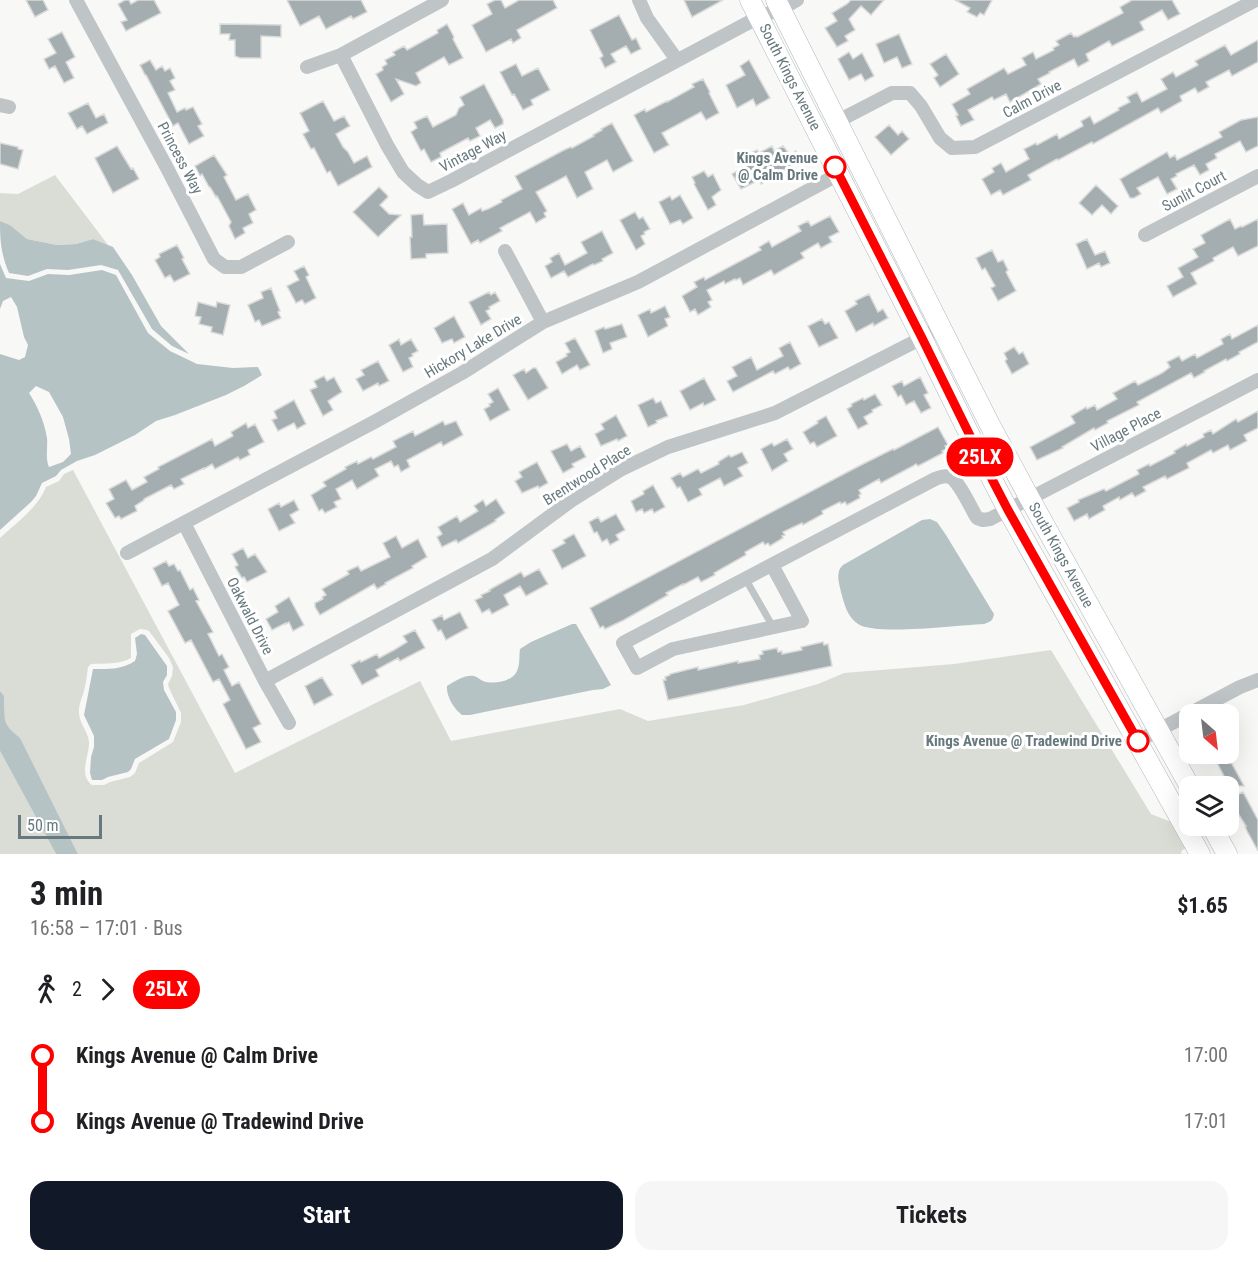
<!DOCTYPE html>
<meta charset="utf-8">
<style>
:root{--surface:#fff;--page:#f6f6f6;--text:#202124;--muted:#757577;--accent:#111827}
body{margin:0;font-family:"Roboto Condensed",sans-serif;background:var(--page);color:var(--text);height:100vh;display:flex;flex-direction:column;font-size:22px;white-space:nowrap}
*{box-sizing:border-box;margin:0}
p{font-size:20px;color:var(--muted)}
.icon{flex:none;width:33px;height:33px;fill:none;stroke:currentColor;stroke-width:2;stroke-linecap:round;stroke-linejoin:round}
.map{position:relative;height:854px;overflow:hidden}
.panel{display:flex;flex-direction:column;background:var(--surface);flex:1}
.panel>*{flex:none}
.badge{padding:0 12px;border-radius:20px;font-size:21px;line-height:39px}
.needle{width:39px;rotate:152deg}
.controls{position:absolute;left:1179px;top:704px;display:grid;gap:12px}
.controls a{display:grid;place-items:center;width:60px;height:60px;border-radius:12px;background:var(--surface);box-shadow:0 6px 24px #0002;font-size:30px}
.scale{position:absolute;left:18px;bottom:15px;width:84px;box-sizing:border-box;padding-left:6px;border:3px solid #67797e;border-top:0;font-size:16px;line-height:21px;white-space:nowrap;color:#67797e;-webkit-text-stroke:4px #fff;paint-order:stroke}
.map>.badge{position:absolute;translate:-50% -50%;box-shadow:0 0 0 3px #fff}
.legs{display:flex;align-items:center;gap:9px;height:66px;padding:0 30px;font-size:20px}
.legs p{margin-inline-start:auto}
.overview{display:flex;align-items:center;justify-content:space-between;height:102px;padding:0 30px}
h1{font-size:33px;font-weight:700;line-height:45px}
.button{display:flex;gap:12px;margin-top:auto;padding:12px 30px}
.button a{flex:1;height:69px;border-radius:18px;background:var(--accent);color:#fff;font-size:24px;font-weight:700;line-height:69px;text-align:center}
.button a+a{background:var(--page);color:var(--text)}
ul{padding:0 30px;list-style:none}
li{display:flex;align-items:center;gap:21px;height:66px;font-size:22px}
li i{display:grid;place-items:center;width:9px;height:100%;margin:0 8px;background:currentColor}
li i::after{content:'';width:15px;height:15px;margin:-8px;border:4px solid;border-radius:50%;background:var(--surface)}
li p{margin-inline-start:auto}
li:first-child i{background:linear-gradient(#0000 50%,currentColor 0)}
li:last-child i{background:linear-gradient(currentColor 50%,#0000 0)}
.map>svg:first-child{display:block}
.green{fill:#daddd6;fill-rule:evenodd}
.water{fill:#b6c3c5;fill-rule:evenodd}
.building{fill:#a4aeb1;stroke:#dadad9;stroke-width:1.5}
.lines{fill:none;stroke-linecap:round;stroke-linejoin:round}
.secondary-casing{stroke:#b1b8bb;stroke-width:21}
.lane{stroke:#bfc4c6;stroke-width:7}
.street{stroke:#bfc4c6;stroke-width:14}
.secondary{stroke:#fff;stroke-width:20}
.line-1-casing{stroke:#fff;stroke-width:14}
.line-1{stroke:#f00;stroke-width:9}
.stop-1-dot{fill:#fff;stroke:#f00;stroke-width:3}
.labels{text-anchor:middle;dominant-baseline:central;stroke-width:6;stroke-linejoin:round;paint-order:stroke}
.street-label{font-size:15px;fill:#67797e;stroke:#fff}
.stop-label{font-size:15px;font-weight:bold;fill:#67797e;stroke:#fff;text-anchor:end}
</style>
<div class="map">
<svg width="1258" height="854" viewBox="0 0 1258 854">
<rect width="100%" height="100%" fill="#f8f8f7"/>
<!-- green -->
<path class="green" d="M55 175 108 245 93 239 76 244 57 245 27 239 10 225 0 221V193L18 194Z
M73 470 235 773 420 681 451 741 620 709 648 721 744 705 818 684 844 673 954 664 1051 650 1151 814 1176 824 1187 848 1182 850 1181 854H78L20 739C14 734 6 728 4 720 2 709 8 701 0 691V538C17 522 37 509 46 487L59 481 64 474ZM140 629 147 630 149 631 169 658 173 667 172 676 168 684 169 688 181 713V722L173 742 139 763 135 773 130 777 110 782 104 785H92C79 775 88 758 89 745 90 734 80 725 79 714 78 706 82 698 84 691 86 683 87 675 88 667L91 664C105 663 118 665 131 658V634Z
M0 751 56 854H0Z"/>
<!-- water -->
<path class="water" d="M0 221 10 225 27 239 57 245 76 244 93 239 113 247 132 275 161 326 189 354 172 346 152 329 118 270 101 265 68 270 47 269 28 276 9 273C1 254 0 241 0 221Z
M0 264 6 278 29 281 48 274 69 275 102 270 116 275 148 333 170 351 197 364 233 368 258 367 262 375 244 386 226 395 175 415 156 421 135 435 95 455 77 461 61 470 56 476 42 483 36 496 31 502 0 530V354L19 360 25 357 28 345 24 337 17 307 11 297 3 301 0 309ZM36 386 49 392 63 417 69 439 71 454 63 462 49 467C45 458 48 447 47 438 44 421 38 407 29 393Z
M930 519 937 522 946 535 994 614C993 621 990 622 984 624 958 625 876 636 858 624 847 617 844 603 841 592 839 583 835 572 843 565L922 520Z
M572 624H576L611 685 603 689 593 690 470 715H462C454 709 446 696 447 686 453 682 466 674 474 676 478 677 481 681 486 682 497 684 515 681 518 668 520 663 519 655 520 649L531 642Z
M141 634 145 635 167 666V675L163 682 164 690 176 712V720L169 739 135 759 131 769 128 772 108 777 102 780H92L90 773 91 757 94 747V736L84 715 93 669C108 669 121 670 135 661L137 654 135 638Z
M0 691 4 696C5 720 1 723 20 738L78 854H56L0 751Z"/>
<!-- building -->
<path class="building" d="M26 0H43L48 10 35 17Z
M125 0H129L131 4 138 0H154L161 13 126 31 121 22 127 20 118 4Z
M287 0H361L367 12 353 19 351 16 326 29 319 16 300 26Z
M495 0H501L505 8 519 0H553L557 8 517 30 521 38 513 43 511 39 486 52 472 25 492 14 487 4Z
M684 0H723L692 17Z
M851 0H884L871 15 861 6 849 19 855 30 845 36 848 41 837 47 825 28 837 21 832 13 847 4Z
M955 0H992L984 15 980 13 977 17 967 12 970 8Z
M1132 0H1172L1180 14 1168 20 1162 10 1140 22 1144 30 1112 46 1109 41 1086 54 1089 61 1078 67 1074 59 1049 72 1050 73 1038 79 1041 84 1010 102 1006 94 994 100 992 97 968 110 974 120 961 126 956 116 958 115 952 104 970 94 967 89 1004 68 1008 74 1026 65 1022 58 1033 52 1036 59 1054 50 1053 48 1059 45 1056 41 1071 33 1074 37 1076 36 1077 37 1123 13 1120 7Z
M619 15 632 40 636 38 641 49 631 54 626 46 611 54 616 62 605 68 600 58 603 56 590 30Z
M220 24 281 25V37L261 36V58H240L235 56V40H229L230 34H220Z
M447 24 454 37 453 39 463 58 449 65 444 57 416 73 421 83 416 86 396 79 404 94 391 102 376 74 383 70 382 67 387 64 385 60 395 55 393 52 404 46 407 50 438 33 437 30Z
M62 32 75 57 66 62 74 78 64 83 55 66 49 69 44 59 56 53 48 39Z
M899 34 912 64 902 68 897 57 884 63 876 44Z
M1258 40V62L1232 76 1229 70 1206 82 1209 87 1198 93 1195 88 1180 96 1182 101 1161 113 1158 108 1093 144 1092 142 1058 160 1057 159 1028 175 1031 180 1003 195 1000 190 991 195 982 179 994 172 992 168 1001 163 1006 172 1029 159 1024 149 1036 143 1037 145 1057 134 1059 139 1083 126 1081 121 1090 116 1094 124 1119 110 1118 108 1130 102 1127 97 1137 92 1142 102 1167 89 1161 79 1173 72 1176 77 1198 65 1195 61 1225 45 1231 55Z
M849 52 853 59 862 53 874 76 865 81 861 74 849 80 838 59Z
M946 54 959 74 940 87 934 78 938 75 930 64Z
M150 60 156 70 162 66 165 71 170 68 175 78 170 81 175 90 168 93 177 112 185 108 186 110 193 107 202 124 198 126 204 136 189 144 178 123 173 126 146 75H145L140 65Z
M749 60 770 98 756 106 753 99 737 108 726 85 745 75 740 66Z
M516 64 522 76 538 68 550 90 531 100 533 105 523 110 514 94 512 95 500 72Z
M703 79 710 92 709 93 719 113 706 120 701 112 662 133 669 145 654 153 634 115 645 109 646 112 667 101V102L694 87 692 84Z
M484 84 503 120V124L495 128 490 120 476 128 480 136 470 141 468 138 440 153 441 157 431 162 424 149 421 151 411 132 417 128 414 122 427 116 433 127 456 115 459 108 464 105 460 97Z
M323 101 334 121 344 116 350 126 336 134 343 147 348 152 354 163 367 156 372 167 338 186 330 171 327 173 314 148 311 149 303 134 309 131 300 113Z
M88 103 96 118 104 114 108 123 87 134 82 126 77 129 68 113Z
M1258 117V146L1246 152 1240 141 1215 154 1217 158 1206 164 1209 170 1200 175 1194 165 1176 174 1177 176 1171 179 1177 189 1167 194 1158 177 1137 188 1141 194 1134 198H1130L1120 179 1167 152 1170 158 1175 155 1177 160 1222 137 1219 132 1241 120Z
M612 123 633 161 613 172 607 160 585 172 593 189 577 198 566 176 536 192 547 211 544 213 546 217 536 223 530 212 500 228 502 231 480 243 478 240 471 244 452 209 463 203 469 215 481 208 482 211 488 209 502 202 501 200 522 189 515 176 564 150 571 147 572 148 594 136 593 135 602 130 601 129Z
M889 125 898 135 902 131 909 139 891 155 875 137Z
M0 143 18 147V149L23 150 18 169 0 164Z
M117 146 131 169 133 168 139 179 113 193 95 158Z
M772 146 774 151 783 146 790 155 796 151 801 161 771 177 772 178 761 184 759 180 741 189 732 174 750 164 745 156 757 150 759 153Z
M214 155 227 175 224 177 236 200 248 194 256 210 249 214 253 223 243 228 245 233 235 239 229 226 231 222 217 196 216 197 210 187H209L202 174 200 176 195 166Z
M704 171 708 177 713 174 721 190 712 197 716 205 708 210 694 184 695 183 692 177Z
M1096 185 1118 206 1111 214 1102 205 1092 215 1079 203Z
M379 187 387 195 388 197 380 205 389 214 401 215 378 237 353 212Z
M680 195 693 218 683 224 680 220 670 224 659 202 670 196 672 200Z
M635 212 639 219 643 217 650 229 644 232 645 234 641 236 645 244 636 250 620 220Z
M423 214 424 225 447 224 448 253 426 254V258L411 259 410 237H412L411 215Z
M830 216 839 232 829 237 832 242 821 248 818 243 801 253 804 258 774 275 771 270 743 285 740 278 736 280 735 279 725 284 724 281 707 290 712 300 708 302 711 307 698 315 695 309 690 312 682 296 697 287 694 282 704 277 705 280 761 250 759 247 769 241 772 247 801 231 798 226 808 221 811 226Z
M1230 219 1235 229 1241 226 1242 227 1258 219V246L1238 256 1233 247 1213 258 1214 261 1191 273 1197 284 1173 297 1167 286 1183 277 1178 268 1198 257 1193 249 1205 243 1201 235Z
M602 231 613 253 602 259 603 261 594 265 593 264 568 277 564 271 551 278 545 266 552 262 550 258 559 253 565 265 587 253 581 242Z
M1087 239 1095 255 1105 251 1110 263 1101 267 1099 263 1087 269 1076 244Z
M177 245 184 258 182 259 190 274 174 282 170 275 165 278 155 260 160 257 159 254Z
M992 250 998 262 1003 260 1008 270 1006 272 1016 291 998 301 991 288 995 286 985 268 982 270 976 258Z
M304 266 309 275 306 277 316 298 305 304 302 300 296 303 287 286 299 280 294 271Z
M271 288 280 311 278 312 281 318 262 326 259 320 255 322 248 305 263 298 261 292Z
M489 292 491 295 495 292 500 301 489 307 490 309 486 311 491 319 481 325 469 302Z
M869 294 878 312 883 309 888 318 874 326 873 323 856 332 845 311 857 304 855 301Z
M198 302 216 307 217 302 230 305 223 335 211 332 212 327 199 324 201 317 195 316Z
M665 306 670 317 665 319 668 326 648 337 638 315 650 309 651 313Z
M454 316 465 337 454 343 452 339 442 343 434 328Z
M822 319 825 324 829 322 838 338 819 347 808 326Z
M622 324 627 337 610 343 612 349 603 353 595 331 604 327 605 329Z
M1258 325V342L1239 352 1240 354 1227 361 1226 359 1204 371 1205 372 1194 378 1191 373 1137 402 1139 405 1107 421 1108 423 1095 430 1094 428 1062 447 1063 448 1037 460 1030 447 1075 423 1071 416 1086 407 1087 409 1095 405 1097 410 1117 399 1113 393 1135 381 1138 385 1162 373 1170 367 1167 362 1179 356 1182 361 1195 354 1197 358 1223 344 1221 339 1230 334 1232 339Z
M575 338 590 365 580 370 577 365 562 374 556 362 567 356 566 354 570 352 565 343Z
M399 339 401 345 411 339 418 351 412 354 413 356 409 358 413 367 403 372 389 345Z
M790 342 801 364 790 370 788 367 775 374 773 371 733 392 727 381 737 376 732 367 751 357 757 370 783 356 779 348Z
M1014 347 1019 354 1023 352 1029 364 1012 374 1005 361 1007 359 1004 353Z
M378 361 389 381 379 386 378 383 363 391 356 379 364 375 361 370Z
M533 368H536L548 388 528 400 513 375 524 369 526 373Z
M324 376 327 381 334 377 342 392 328 401 333 410 323 416 310 390 317 387 314 381Z
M920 377 928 393 924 395 931 408 921 413 914 401 906 405 901 395 898 397 892 386 902 381 904 386Z
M704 378 716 400 704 406 703 403 690 410 680 391Z
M498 388 510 410 490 421 484 409 490 406 489 404 493 402 488 394Z
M875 394 882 405 872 410 873 412 864 417 868 424 858 429 847 409 852 406 851 404 863 398 864 400Z
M653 398 656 403 661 401 668 416 656 421 657 423 648 427 638 405Z
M294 400 306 424 297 429 294 423 278 431 272 420 277 418 274 411Z
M1258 411V428L1244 435 1247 441 1230 450 1228 445 1213 453 1211 450 1187 463 1189 468 1167 479 1165 476 1143 487 1146 491 1135 497 1132 493 1120 500 1119 497 1103 506 1105 510 1089 519 1087 514 1074 521 1067 508 1079 502 1078 500 1104 489 1106 491 1139 474 1137 470 1149 464 1150 466 1175 453 1174 451 1186 444 1187 446 1204 437 1203 434 1211 430 1213 434 1236 419 1238 422Z
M616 415 627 436 618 441 617 439 601 446 595 434 604 429 601 424Z
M826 416 837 436 817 447 814 442 810 444 803 432 818 423 817 421Z
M443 421 445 425 456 421 463 435 443 446 441 442 407 460 410 467 401 472 398 465 394 467 391 461 375 469 379 476 357 489 352 480 336 489 341 499 334 502 337 507 325 513 322 509 319 511 311 495 326 486 323 482 346 469 345 467 357 461 358 464 371 457 373 459 396 447 393 441 413 431 415 436Z
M246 423 248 428 255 424 264 442 248 450 250 455 240 460 238 457 215 469 212 464 204 469V468L181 479 184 484 174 489 171 485 144 499V500L135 506 137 511 121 519 119 516 115 518 106 503 114 499 109 489 126 480 132 490 147 482 144 477 159 469 158 467 212 439 215 446 233 436 231 432Z
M938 427 948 445 945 446 947 449 942 451 943 453 918 466 916 464 913 466 881 483 879 479 859 490 861 494 859 495 860 498 847 505 845 502 841 504 840 502 822 511 823 514 803 525 802 523 783 532 785 535 782 536 783 538 770 546 768 543 765 545 763 542 745 552 746 555 714 573 715 575 701 582 698 577 683 585V584L666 593 668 595 624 620 605 629 603 626 600 628 590 608 859 466 893 449 894 450Z
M787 439 793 449 784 454 788 461 772 471 761 449 772 443 774 446Z
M567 444 571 451 580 446 586 457 572 464 574 467 563 473 551 451Z
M742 452 748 463 738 468 743 476 724 486 720 478 699 489 702 495 688 502 680 487 677 488 671 478 680 473 683 477 698 469 701 473 719 464 718 462 729 455 731 457Z
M537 462 548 483 539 488 538 486 522 493 515 481 522 477 519 472Z
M653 485 665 507 654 513 652 509 644 513 642 509 636 512 631 501 644 494 643 491Z
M496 499 505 513 495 520 496 521 458 543 456 540 442 547 437 537 442 534 438 527 457 516 460 522 478 511 474 506 483 500 486 506Z
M294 500 299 510 290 515 295 523 279 531 268 509 279 503 281 507Z
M616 514 625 530 616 535 619 540 610 545 607 539 602 542 597 532 594 533 589 522 598 517 601 522Z
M574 534 586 556 562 569 552 550 565 543 563 540Z
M396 536 402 548 418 539 427 557 412 566 413 568 385 583 386 584 377 589 374 584 320 615 315 607V603L323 599 322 597 326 595 322 589 349 574 347 571 358 566 361 571 390 557 383 543Z
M243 548 248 558 255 554 267 572 247 582 244 577 242 578 235 567 238 565 232 554Z
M166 561 169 566 174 564 178 571 180 570 190 590 193 588 199 600 196 601 213 632 208 634 219 656 222 654 229 667 224 670 232 686 239 682 261 724 253 728 261 742 246 749 223 704 230 700 219 679 213 682 191 640 185 643 168 611 179 605 168 583 162 586 153 568Z
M539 569 548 584 526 596 520 586 504 595 509 605 492 614 489 609 482 613 475 600 482 597 481 595 490 591 489 590 521 572 524 577Z
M289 597 304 625 293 631 289 622 286 624V623L272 630 266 619 278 612 275 606Z
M460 612 468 628 446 640 441 630 438 631 432 620 442 615 444 620Z
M415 630 425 648 400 661 398 658 376 670 379 676 362 685 351 665 360 660 361 662 377 654 379 658 394 650 407 642 403 636Z
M823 642 824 645 828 644 832 666 668 700 663 680H666L665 677 670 675V674L698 667V670L738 661V663L760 659 759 655 763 654 762 651 777 648 778 652 782 651V654L802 650 801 647Z
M322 677 333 695 314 705 305 686Z
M1212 753H1226L1244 786H1211L1225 778Z
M1243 792 1258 820V851L1247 831 1245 826H1246L1229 799Z"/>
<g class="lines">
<defs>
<path id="secondary" d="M750 0 922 338 980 456 1008 510 1200 854
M776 0 990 425 1030 499 1190 787
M1211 825 1227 854"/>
</defs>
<!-- secondary casing -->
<use href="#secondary" class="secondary-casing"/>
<!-- lane -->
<path class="lane" d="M745 578 773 627"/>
<!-- street -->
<path class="street" d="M76 0 167 168 214 259 225 267H241L288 242
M639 0 647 18 677 60
M341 55 387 145 403 172 417 185 428 192 451 181 759 17 781 9 797 0
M307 67 341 55 442 0
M0 105 9 107
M838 121 892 93H910L921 106 940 138 952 148 975 147 1256 0
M1145 235 1258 176
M505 251 543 322
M184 523 265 681 289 723
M127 553 376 421 462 373 543 322 638 282 839 174
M772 565 802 621 673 649 637 668 623 643 935 479C940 477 945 475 950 477 959 481 971 508 977 518L983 520 990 519 1258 380
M265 681 492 559 572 500 620 470 668 447 775 413 922 338 941 326
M1138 741 1240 687 1258 680"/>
<!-- secondary -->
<use href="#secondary" class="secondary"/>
</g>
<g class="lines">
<defs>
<path id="line-1" d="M835 167 922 338 980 456 1008 510 1138 741"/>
</defs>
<!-- line-1 casing -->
<use href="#line-1" class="line-1-casing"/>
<!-- line-1 -->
<use href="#line-1" class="line-1"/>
</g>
<!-- markers -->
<g class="stop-1-dot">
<circle cx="835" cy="167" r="10"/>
<circle cx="1138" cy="741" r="10"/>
</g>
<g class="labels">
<!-- street labels -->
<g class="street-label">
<text transform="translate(790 77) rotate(63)">South Kings Avenue</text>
<text transform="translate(1032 99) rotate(-28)">Calm Drive</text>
<text transform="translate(473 151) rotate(-28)">Vintage Way</text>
<text transform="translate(180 158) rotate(62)">Princess Way</text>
<text transform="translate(1194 191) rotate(-28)">Sunlit Court</text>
<text transform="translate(473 346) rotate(-31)">Hickory Lake Drive</text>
<text transform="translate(1126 430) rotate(-28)">Village Place</text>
<text transform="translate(587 475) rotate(-32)">Brentwood Place</text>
<text transform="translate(1061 555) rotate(61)">South Kings Avenue</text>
<text transform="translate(250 616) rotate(63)">Oakwald Drive</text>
</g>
<!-- stop labels -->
<g class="stop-label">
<text x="818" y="158">Kings Avenue<tspan x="818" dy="17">@ Calm Drive</tspan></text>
<text x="1122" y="741">Kings Avenue @ Tradewind Drive</text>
</g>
</g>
</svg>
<div class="controls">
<a><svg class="needle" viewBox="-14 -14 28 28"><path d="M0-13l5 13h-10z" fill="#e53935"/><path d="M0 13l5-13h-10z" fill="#757577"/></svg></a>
<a><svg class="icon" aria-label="layers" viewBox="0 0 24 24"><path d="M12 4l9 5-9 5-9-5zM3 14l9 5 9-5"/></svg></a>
</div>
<div class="scale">50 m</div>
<b class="badge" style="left:980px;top:457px;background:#f00;color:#fff">25LX</b>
</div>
<section class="panel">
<div class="overview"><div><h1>3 min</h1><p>16:58 – 17:01 · Bus</p></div><b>$1.65</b></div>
<div class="legs"><svg class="icon" aria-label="walk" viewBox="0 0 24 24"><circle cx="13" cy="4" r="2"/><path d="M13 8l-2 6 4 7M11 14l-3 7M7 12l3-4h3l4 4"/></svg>2<svg class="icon" aria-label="forward" viewBox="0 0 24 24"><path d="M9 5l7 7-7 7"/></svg><b class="badge" style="background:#f00;color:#fff">25LX</b></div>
<ul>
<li><i style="color:#f00"></i><b>Kings Avenue @ Calm Drive</b><p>17:00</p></li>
<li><i style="color:#f00"></i><b>Kings Avenue @ Tradewind Drive</b><p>17:01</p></li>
</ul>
<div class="button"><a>Start</a><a>Tickets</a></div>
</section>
